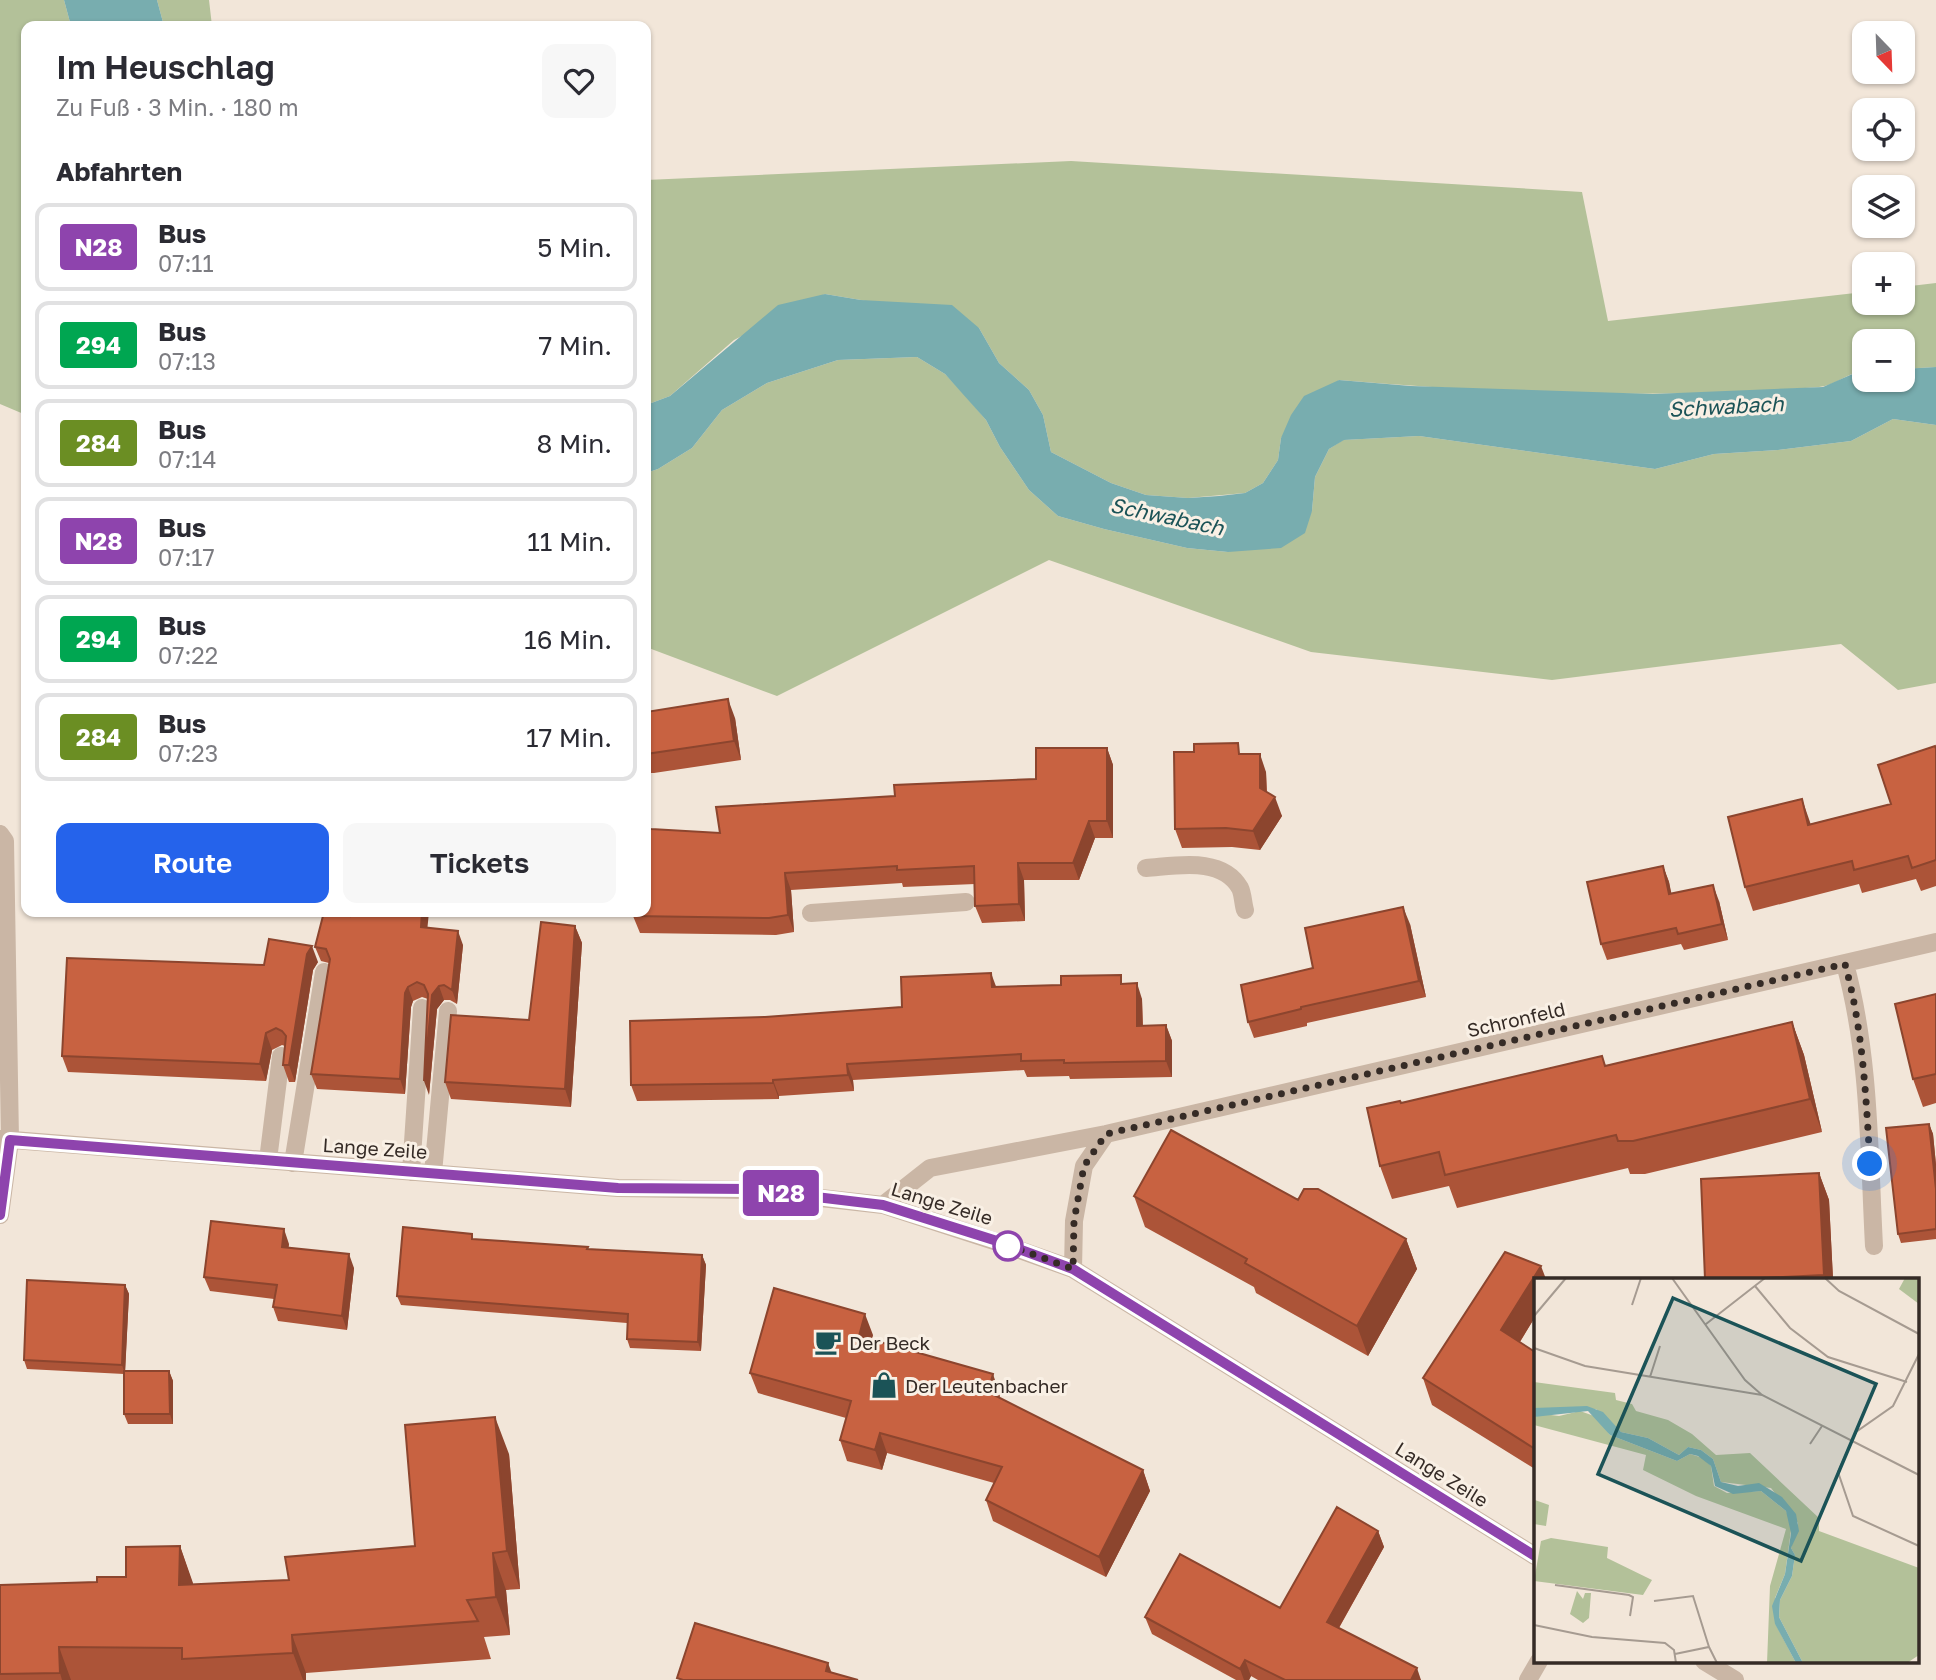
<!DOCTYPE html>
<html lang="de">
<meta charset="utf-8">
<style>
:root{--surface:#fff;--page:#f7f7f7;--text:#2b2b33;--muted:#7c7c81;--line:#e1e1e2;--accent:#2563eb}
body{margin:0;font-family:"Golos Text",sans-serif;background:var(--page);color:var(--text);height:100vh;display:flex;flex-direction:column;font-size:26px;white-space:nowrap}
*{box-sizing:border-box;margin:0}
p{font-size:23px;color:var(--muted)}
.icon{flex:none;width:38px;height:38px;fill:none;stroke:currentColor;stroke-width:2;stroke-linecap:round;stroke-linejoin:round}
.map{position:relative;flex:1;overflow:hidden}
.side{position:absolute;left:21px;top:21px;width:630px;height:896px;display:flex;flex-direction:column;background:var(--surface);border-radius:14px;box-shadow:0 2px 5px #0004}
.side>*{flex:none}
.badge{padding:0 14px;border-radius:5px;font-size:24px;line-height:46px}
.needle{width:46px;rotate:157deg}
.controls{position:absolute;left:1852px;top:21px;display:grid;gap:14px}
.controls a{display:grid;place-items:center;width:63px;height:63px;border-radius:14px;background:var(--surface);box-shadow:0 2px 5px #0004;font-size:35px}
.you{position:absolute;width:35px;height:35px;margin:-18px;border:5px solid #fff;border-radius:50%;background:#1a73e8;box-shadow:0 0 0 10px #1a73e833}
.map>.badge{position:absolute;translate:-50% -50%;box-shadow:0 0 0 4px #fff}
h2{padding:0 35px;font-size:26px;line-height:63px}
.round{display:grid;place-items:center;flex:none;width:74px;height:74px;border-radius:14px;background:var(--page)}
.headline{display:flex;align-items:center;justify-content:space-between;height:119px;padding:0 35px}
h1{font-size:33px;font-weight:600;line-height:52px}
.cta{display:flex;gap:14px;margin-top:auto;padding:14px 35px}
.cta a{flex:1;height:80px;border-radius:14px;background:var(--accent);color:#fff;font-size:28px;font-weight:600;line-height:80px;text-align:center}
.cta a+a{background:var(--page);color:var(--text)}
ul{padding:0;list-style:none}
li{display:flex;align-items:center;gap:21px;height:88px;margin:0 14px 10px;padding:0 21px;border:4px solid var(--line);border-radius:14px}
li div{flex:1}
li b{display:block;font-size:26px}
li em{font-style:normal}
li .badge{min-width:77px;font-weight:700;text-align:center}
.map>svg:first-child{display:block}
.green{fill:#b3c199}
.water{fill:#78adaf}
.lines{fill:none;stroke-linecap:round;stroke-linejoin:round}
.minor{stroke:#cab6a5;stroke-width:18}
.wall{fill:#ac5438}
.shaded-wall{fill:#8c452e}
.building{fill:#c86241;stroke:#8c452e;stroke-width:2}
.line-casing{stroke:#fff;stroke-width:16}
.line{stroke:#8e44ad;stroke-width:10}
.walk{stroke:#352b26;stroke-width:7;stroke-dasharray:0 12.6}
.stop-dot{fill:#fff;stroke:#8e44ad;stroke-width:3.5}
.labels{text-anchor:middle;dominant-baseline:central;stroke-width:6;stroke-linejoin:round;paint-order:stroke}
.street-label{font-size:19px;fill:#352b26;stroke:#f9f0e5}
.poi-label{font-size:19px;fill:#352b26;stroke:#f9f0e5;text-anchor:start}
.water-label{font-size:21px;font-style:italic;fill:#1b5357;stroke:#f9f0e5}
.inset-road{fill:none;stroke:#a69b91;stroke-width:2}
.view{fill:#1b5357;fill-opacity:0.15;stroke:#1b5357;stroke-width:3.5}
.inset-edge{fill:none;stroke:#352b26;stroke-width:3.5}
</style>
<div class="map">
<svg width="1936" height="1680" viewBox="0 0 1936 1680">
<rect width="100%" height="100%" fill="#f2e6d9"/>
<!-- green -->
<path class="green" d="M0 0H64L71 26H26V415L0 404Z
M157 0H209L212 26H164Z
M1071 161 1582 192 1608 321 1864 292V303H1902V287L1936 283V367L1902 369V341H1864V371C1848 372 1835 386 1819 387 1660 399 1498 394 1339 380L1281 438 1278 460 1263 483 1245 493 1188 498 1146 495 1111 483 1051 452 1043 415 1029 390 999 363 979 328 861 300 825 294 734 340 670 396 646 405V180Z
M917 357 945 374 964 394 986 420 1000 447 1029 490 1058 516 1104 529 1187 548 1228 552 1312 511 1315 477 1329 449 1343 440 1419 436 1655 469 1714 454 1778 450 1851 441 1893 419 1936 425V683L1898 690 1841 644 1552 680 1311 652 1049 560 777 696 646 647V473L658 469 692 448 722 410 767 383 838 360Z"/>
<!-- water -->
<path class="water" d="M64 0H157L164 26H71Z
M825 294 861 300 952 305 979 328 999 363 1029 390 1043 415 1051 452 1111 483 1146 495 1188 498 1219 496 1245 493 1263 483 1278 460 1281 438 1291 415 1304 396 1339 380 1411 386 1653 394 1823 387 1857 372 1864 371V380H1902V369L1936 367V425L1893 419 1851 441 1778 450 1714 454 1655 469 1419 436 1344 440 1329 449 1315 477 1312 511 1305 533 1281 548 1228 552 1187 548 1104 529 1058 516 1029 490 1000 447 986 420 945 374 917 357 838 360 767 383 722 410 692 448 658 469 646 473V405L670 396 778 305Z"/>
<g class="lines">
<!-- minor -->
<path class="minor" d="M0 834 5 841 10 1140 0 1215
M1146 868C1176 866 1222 856 1240 888 1243 894 1243 904 1245 910
M811 913 966 902
M1845 964C1870 1055 1869 1152 1874 1246
M0 1139 618 1188 750 1190 883 1205 997 1242 1073 1269 1535 1556
M268 1160 281 1056
M293 1163 324 972
M411 1172 422 1008
M433 1173 448 1011
M883 1205 930 1168 1106 1134 1936 942
M1073 1269 1074 1221 1084 1166 1106 1134
M1704 1661 1735 1680
M1528 1680 1539 1661"/>
</g>
<!-- wall -->
<path class="wall" d="M646 712 735 718 741 760 654 773H646Z
M1107 748 1113 765V838H1095L1079 880H1024L1025 921 982 923 975 906V884L903 887 902 883 791 890 794 932 776 935 640 933 633 916 651 829 720 833 895 796 1036 779Z
M1936 749V886L1921 891 1916 879 1862 893 1859 884 1753 911 1745 887 1810 824 1891 804Z
M1242 754 1266 772 1267 792 1282 816 1260 850 1232 847 1182 848 1175 829Z
M1663 866 1669 882 1671 894 1719 901 1728 940 1684 950 1681 944 1607 960 1601 944Z
M350 916 427 928 463 945 457 1004 450 1000H444L437 1009 429 1095 428 999 422 997 413 1001 411 1007 405 1094 317 1089 311 1074 329 963 321 961 315 947Z
M1410 924 1426 997 1307 1023V1026L1254 1038 1248 1022 1313 968Z
M575 926 582 943 571 1107 451 1099 445 1082 529 1020Z
M318 962 313 970 295 1082H289L283 1065 285 1046 282 1045 272 1050 266 1081 68 1072 62 1056 264 965Z
M1124 984 1142 999 1143 1026 1166 1025 1172 1041V1077L1070 1079 1069 1076 1027 1077 1024 1070 853 1080 854 1091 779 1096V1099L637 1101 631 1085 765 1017 902 1007 996 987Z
M1936 994V1103L1923 1107 1913 1079Z
M1792 1022 1804 1055 1822 1132 1645 1174H1630L1628 1168 1457 1208 1449 1186 1392 1199 1380 1166 1401 1103 1606 1066Z
M1929 1124 1933 1134 1936 1165V1239L1901 1243 1898 1234Z
M1819 1173 1829 1200 1833 1279H1705Z
M1134 1196 1298 1200 1406 1239 1417 1269 1368 1356 1256 1293 1254 1287 1145 1227Z
M475 1240 588 1247V1249L702 1255 706 1265 701 1351 630 1348 627 1339V1323L401 1305 397 1296Z
M289 1244 288 1247 354 1268 347 1330 278 1321 273 1307 274 1299 210 1291 204 1277Z
M1535 1279V1317L1520 1342 1535 1352V1469L1432 1405 1423 1378Z
M125 1285 129 1294 125 1371H169L173 1381V1424H128L124 1414V1374L27 1369 24 1360Z
M873 1335 871 1340 1000 1395 999 1398 1143 1470 1150 1491 1106 1577 993 1521 986 1500 994 1483 887 1453 882 1470 847 1461 840 1440 846 1418 758 1393 750 1373Z
M509 1454 520 1589 506 1590 510 1635 484 1637 491 1659 306 1673V1680H0V1585L97 1582 126 1577 180 1546 193 1585 289 1580 415 1546Z
M1378 1531 1384 1547 1339 1628 1421 1680H1258L1251 1676 1249 1680H1236L1152 1634 1145 1617 1280 1608Z"/>
<!-- shaded-wall -->
<path class="shaded-wall" d="M728 699 735 718 741 760 734 741Z
M1107 748 1113 765V838L1107 821Z
M1260 754 1266 772 1267 807 1260 788Z
M1275 797 1282 816 1260 850 1253 831Z
M1802 799 1810 822 1817 848 1808 825Z
M1089 821 1095 838 1079 880 1073 863Z
M1018 863 1024 880 1025 921 1019 904Z
M1663 866 1669 882 1675 910 1669 894Z
M785 873 791 890 794 932 788 915Z
M1713 885 1719 901 1728 940 1722 924Z
M1403 907 1410 924 1426 997 1419 981Z
M422 912H429L426 942 421 927Z
M575 926 582 943 571 1107 565 1089Z
M458 931 463 945 457 1004 452 990Z
M312 946 318 962 313 970 295 1082 289 1065 307 954Z
M991 973 997 989 992 987Z
M1137 983 1142 999 1143 1042 1137 1026Z
M439 986 444 1000 437 1009 429 1095 424 1081 432 995Z
M408 987 413 1001 411 1007 405 1094 400 1079 405 993Z
M1792 1022 1804 1055 1822 1132 1810 1099Z
M1166 1025 1172 1041V1077L1166 1061Z
M266 1033 272 1050 266 1081 260 1064Z
M847 1064 853 1080 854 1091 848 1075Z
M773 1080 779 1096V1099L773 1083Z
M1929 1124 1933 1134 1936 1165V1189Z
M1819 1173 1829 1200 1833 1279H1825L1824 1275Z
M284 1229 289 1244 287 1261 282 1247Z
M1406 1239 1417 1269 1368 1356 1357 1326Z
M349 1254 354 1268 347 1330 342 1316Z
M702 1255 706 1265 701 1351 698 1342Z
M1541 1266 1546 1279H1535V1317L1511 1356 1501 1330Z
M125 1285 129 1294 125 1374 122 1365Z
M865 1314 873 1335 867 1357 859 1336Z
M169 1371 173 1381V1424L170 1414Z
M993 1374 1000 1395 995 1413 988 1392Z
M495 1417 509 1454 520 1589 507 1551Z
M880 1433 887 1453 882 1470 875 1450Z
M1143 1470 1150 1491 1106 1577 1099 1557Z
M1378 1531 1384 1547 1333 1638 1327 1622Z
M180 1546 193 1583 192 1623 179 1585Z
M493 1553 506 1590 510 1635 496 1597Z
M292 1635 306 1673V1680H303L293 1653Z
M59 1647 71 1680H62L60 1673Z
M1245 1660 1251 1676 1249 1680H1244L1240 1669Z
M828 1663 834 1679 826 1671Z
M1417 1668 1421 1680H1411Z"/>
<!-- building -->
<path class="building" d="M728 699 734 741 646 754V712Z
M1238 743 1239 754H1260V788L1275 797 1253 831 1226 828 1175 829 1174 752H1194V744Z
M1935 746 1936 749V860L1912 868 1908 856 1854 870 1852 861 1745 887 1728 817 1802 799 1808 825 1891 804 1878 765Z
M1036 748H1107V821H1089L1073 863H1018L1019 904 975 906 974 866 897 870V866L785 873 788 915 769 918 633 916 634 912H646V826L651 829 720 833 716 807 895 796 894 785 1036 779Z
M1663 866 1669 894 1713 885 1722 924 1678 934 1676 928 1601 944 1587 882Z
M1403 907 1419 981 1301 1007V1009L1248 1022 1241 985 1313 968 1305 928Z
M324 912H330L350 916V912H422L421 927 458 931 452 990 444 985 439 986 432 995 424 1081 428 994 424 985 417 982 408 987 405 993 400 1079 311 1074 330 959 326 949 315 947Z
M541 922 575 926 565 1089 445 1082 451 1015 529 1020Z
M269 939 312 946 307 954 289 1065H283L286 1036 282 1031 276 1028 266 1033 260 1064 62 1056 67 958 264 965Z
M991 973 992 987 1061 985V976L1121 975V984L1137 983V1026L1166 1025V1061L1064 1063V1060L1021 1061V1054L847 1064 848 1075 773 1080V1083L631 1085 630 1021 765 1017 902 1007 901 977Z
M1936 994V1074L1913 1079 1895 1004Z
M1792 1022 1810 1099 1633 1141H1618L1616 1135 1445 1175 1439 1152 1380 1166 1367 1108 1400 1101 1401 1103 1602 1056 1605 1066Z
M1929 1124 1936 1189V1229L1898 1234 1886 1128Z
M1171 1130 1298 1200 1304 1189H1318L1406 1239 1357 1326 1245 1263 1247 1259 1134 1196Z
M1819 1173 1824 1275 1740 1279H1705L1701 1179Z
M211 1221 284 1229 282 1247 349 1254 342 1316 273 1307 277 1285 204 1277Z
M403 1227 472 1234V1239L588 1247 587 1249 702 1255 698 1342 627 1339 628 1314 397 1296Z
M1505 1252 1541 1266 1501 1330 1535 1352V1449L1423 1378Z
M27 1280 125 1285 122 1365 24 1360Z
M774 1288 865 1314 859 1336 993 1374 988 1392 1143 1470 1099 1557 986 1500 1002 1467 880 1433 875 1450 840 1440 851 1401 750 1373Z
M124 1371H169L170 1414H124Z
M495 1417 507 1551 493 1553 496 1597 467 1600 478 1621 292 1635 293 1653 182 1659V1648L59 1647 60 1673 0 1674V1585L97 1582V1577H126V1547L180 1546 179 1585 289 1580 285 1557 415 1546 405 1425Z
M1337 1507 1378 1531 1327 1622 1417 1668 1411 1680H1285L1245 1660 1240 1669 1145 1617 1180 1554 1280 1608Z
M695 1623 828 1663 826 1671 858 1680H683L677 1678Z"/>
<g class="lines">
<defs>
<path id="line" d="M0 1215 10 1140 618 1188 750 1189 883 1205 997 1241 1073 1269 1535 1556"/>
</defs>
<!-- line casing -->
<use href="#line" class="line-casing"/>
<!-- line -->
<use href="#line" class="line"/>
<!-- walk -->
<path class="walk" d="M1008 1246 997 1241 1073 1269 1074 1221 1084 1166 1106 1134 1845 964C1863 1029 1866 1097 1870 1164"/>
</g>
<!-- icons -->
<defs>
<symbol id="cafe-bare" viewBox="-9 -9 18 18"><path d="M-5.5-4.5H6V0H3Q3 3.5 0 3.5H-2.5Q-5.5 3.5-5.5 0ZM3-3.2v2h1.7v-2ZM-6 4.5H4V6H-6Z" fill="#1b5357" stroke="#f9f0e5" stroke-width="2.5" paint-order="stroke"/></symbol>
<symbol id="shop-bare" viewBox="-9 -9 18 18"><path d="M-5-2.5h2.3a2.7 3.5 0 0 1 5.4 0H5L5.5 6h-11ZM-1.5-2.5h3a1.5 2.3 0 0 0-3 0Z" fill="#1b5357" stroke="#f9f0e5" stroke-width="2.5" paint-order="stroke"/></symbol>
</defs>
<g fill-rule="evenodd">
<use href="#cafe-bare" x="809" y="1323" width="38" height="38"/>
<use href="#shop-bare" x="865" y="1366" width="38" height="38"/>
</g>
<!-- markers -->
<circle class="stop-dot" cx="1008" cy="1246" r="14"/>
<g class="labels">
<!-- street labels -->
<g class="street-label">
<text transform="translate(1516 1019) rotate(-13)">Schronfeld</text>
<text transform="translate(375 1148) rotate(4)">Lange Zeile</text>
<text transform="translate(942 1203) rotate(17)">Lange Zeile</text>
<text transform="translate(1442 1474) rotate(32)">Lange Zeile</text>
</g>
<!-- poi labels -->
<g class="poi-label">
<text x="849" y="1342">Der Beck</text>
<text x="905" y="1385">Der Leutenbacher</text>
</g>
<!-- water labels -->
<g class="water-label">
<text transform="translate(1726 406) rotate(-3)">Schwabach</text>
<text transform="translate(1167 516) rotate(12)">Schwabach</text>
</g>
</g>
<!-- overview -->
<g transform="translate(1534 1278)">
<rect width="385" height="385" fill="#f2e6d9"/>
<path d="M371 0H385V26L365 11ZM0 104 81 115 82 122 98 126 102 133 134 142 158 156 182 177 216 175 285 240V253L385 290V377L373 385H269L245 339 246 322 258 298 261 277 257 270 264 245 237 210 187 204 179 181 167 172 154 169 145 177 114 160 87 154 62 131 0 130ZM46 133 63 139 76 157 143 183 156 176 169 180 177 188 180 208 193 215 227 213 252 233 258 245 251 296 241 320V345L262 385H233L236 308 252 251 162 218 109 192 112 177 0 147V139L9 136 25 138ZM0 209 1 222 15 227 12 248 0 246ZM17 260 74 269 73 280 118 302 109 317 0 303 7 263ZM43 313 49 321 51 315H57L55 340 49 345 36 336Z" fill="#b3c199"/>
<path d="M53 128 69 134 87 154 114 160 145 177 154 169 167 172 179 181 187 204 204 208 225 205 248 219 262 236 265 253 257 270 261 277 258 298 246 322 245 339 269 385H262L241 346 238 328 251 296 257 255 252 233 227 213 199 216 181 208 177 188 164 178 156 176 143 183 76 157 54 133 0 139V130Z" fill="#78adaf"/>
<path class="inset-road" d="M138 0 211 102 228 117 385 197M291 0 305 13 385 56M221 8 256 50 294 79 373 104M98 27 107 0M0 38 32 0M172 46 231 0M0 70 51 88 228 117M385 76 359 128 322 154 304 194 319 238 385 268M116 99 126 68M276 166 288 148M21 307 95 317 99 319 96 338M120 323 159 318 175 369M0 347 58 359 131 365 140 372 142 385M141 376 175 369 183 385"/>
<path class="view" d="M139 20 342 106 267 283 64 196Z"/>
<rect width="385" height="385" class="inset-edge"/>
</g>
</svg>
<div class="controls">
<a><svg class="needle" viewBox="-14 -14 28 28"><path d="M0-13l5 13h-10z" fill="#e53935"/><path d="M0 13l5-13h-10z" fill="#7c7c81"/></svg></a>
<a><svg class="icon" aria-label="locate" viewBox="0 0 24 24"><circle cx="12" cy="12" r="6"/><path d="M12 2v4M12 18v4M2 12h4M18 12h4"/></svg></a>
<a><svg class="icon" aria-label="layers" viewBox="0 0 24 24"><path d="M12 4l9 5-9 5-9-5zM3 14l9 5 9-5"/></svg></a>
<a>+</a>
<a>−</a>
</div>
<div class="you" style="left:1870px;top:1164px"></div>
<b class="badge" style="left:781px;top:1193px;background:#8e44ad;color:#fff">N28</b>
<section class="side">
<div class="headline"><div><h1>Im Heuschlag</h1><p>Zu Fuß · 3 Min. · 180 m</p></div><a class="round"><svg class="icon" aria-label="heart" viewBox="0 0 24 24"><path d="M12 20l-8-8c-3-5 5-10 8-4 3-6 11-1 8 4z"/></svg></a></div>
<h2>Abfahrten</h2>
<ul>
<li><span class="badge" style="background:#8e44ad;color:#fff">N28</span><div><b>Bus</b><p>07:11</p></div><em>5 Min.</em></li>
<li><span class="badge" style="background:#00a651;color:#fff">294</span><div><b>Bus</b><p>07:13</p></div><em>7 Min.</em></li>
<li><span class="badge" style="background:#6b8e23;color:#fff">284</span><div><b>Bus</b><p>07:14</p></div><em>8 Min.</em></li>
<li><span class="badge" style="background:#8e44ad;color:#fff">N28</span><div><b>Bus</b><p>07:17</p></div><em>11 Min.</em></li>
<li><span class="badge" style="background:#00a651;color:#fff">294</span><div><b>Bus</b><p>07:22</p></div><em>16 Min.</em></li>
<li><span class="badge" style="background:#6b8e23;color:#fff">284</span><div><b>Bus</b><p>07:23</p></div><em>17 Min.</em></li>
</ul>
<div class="cta"><a>Route</a><a>Tickets</a></div>
</section>
</div>
